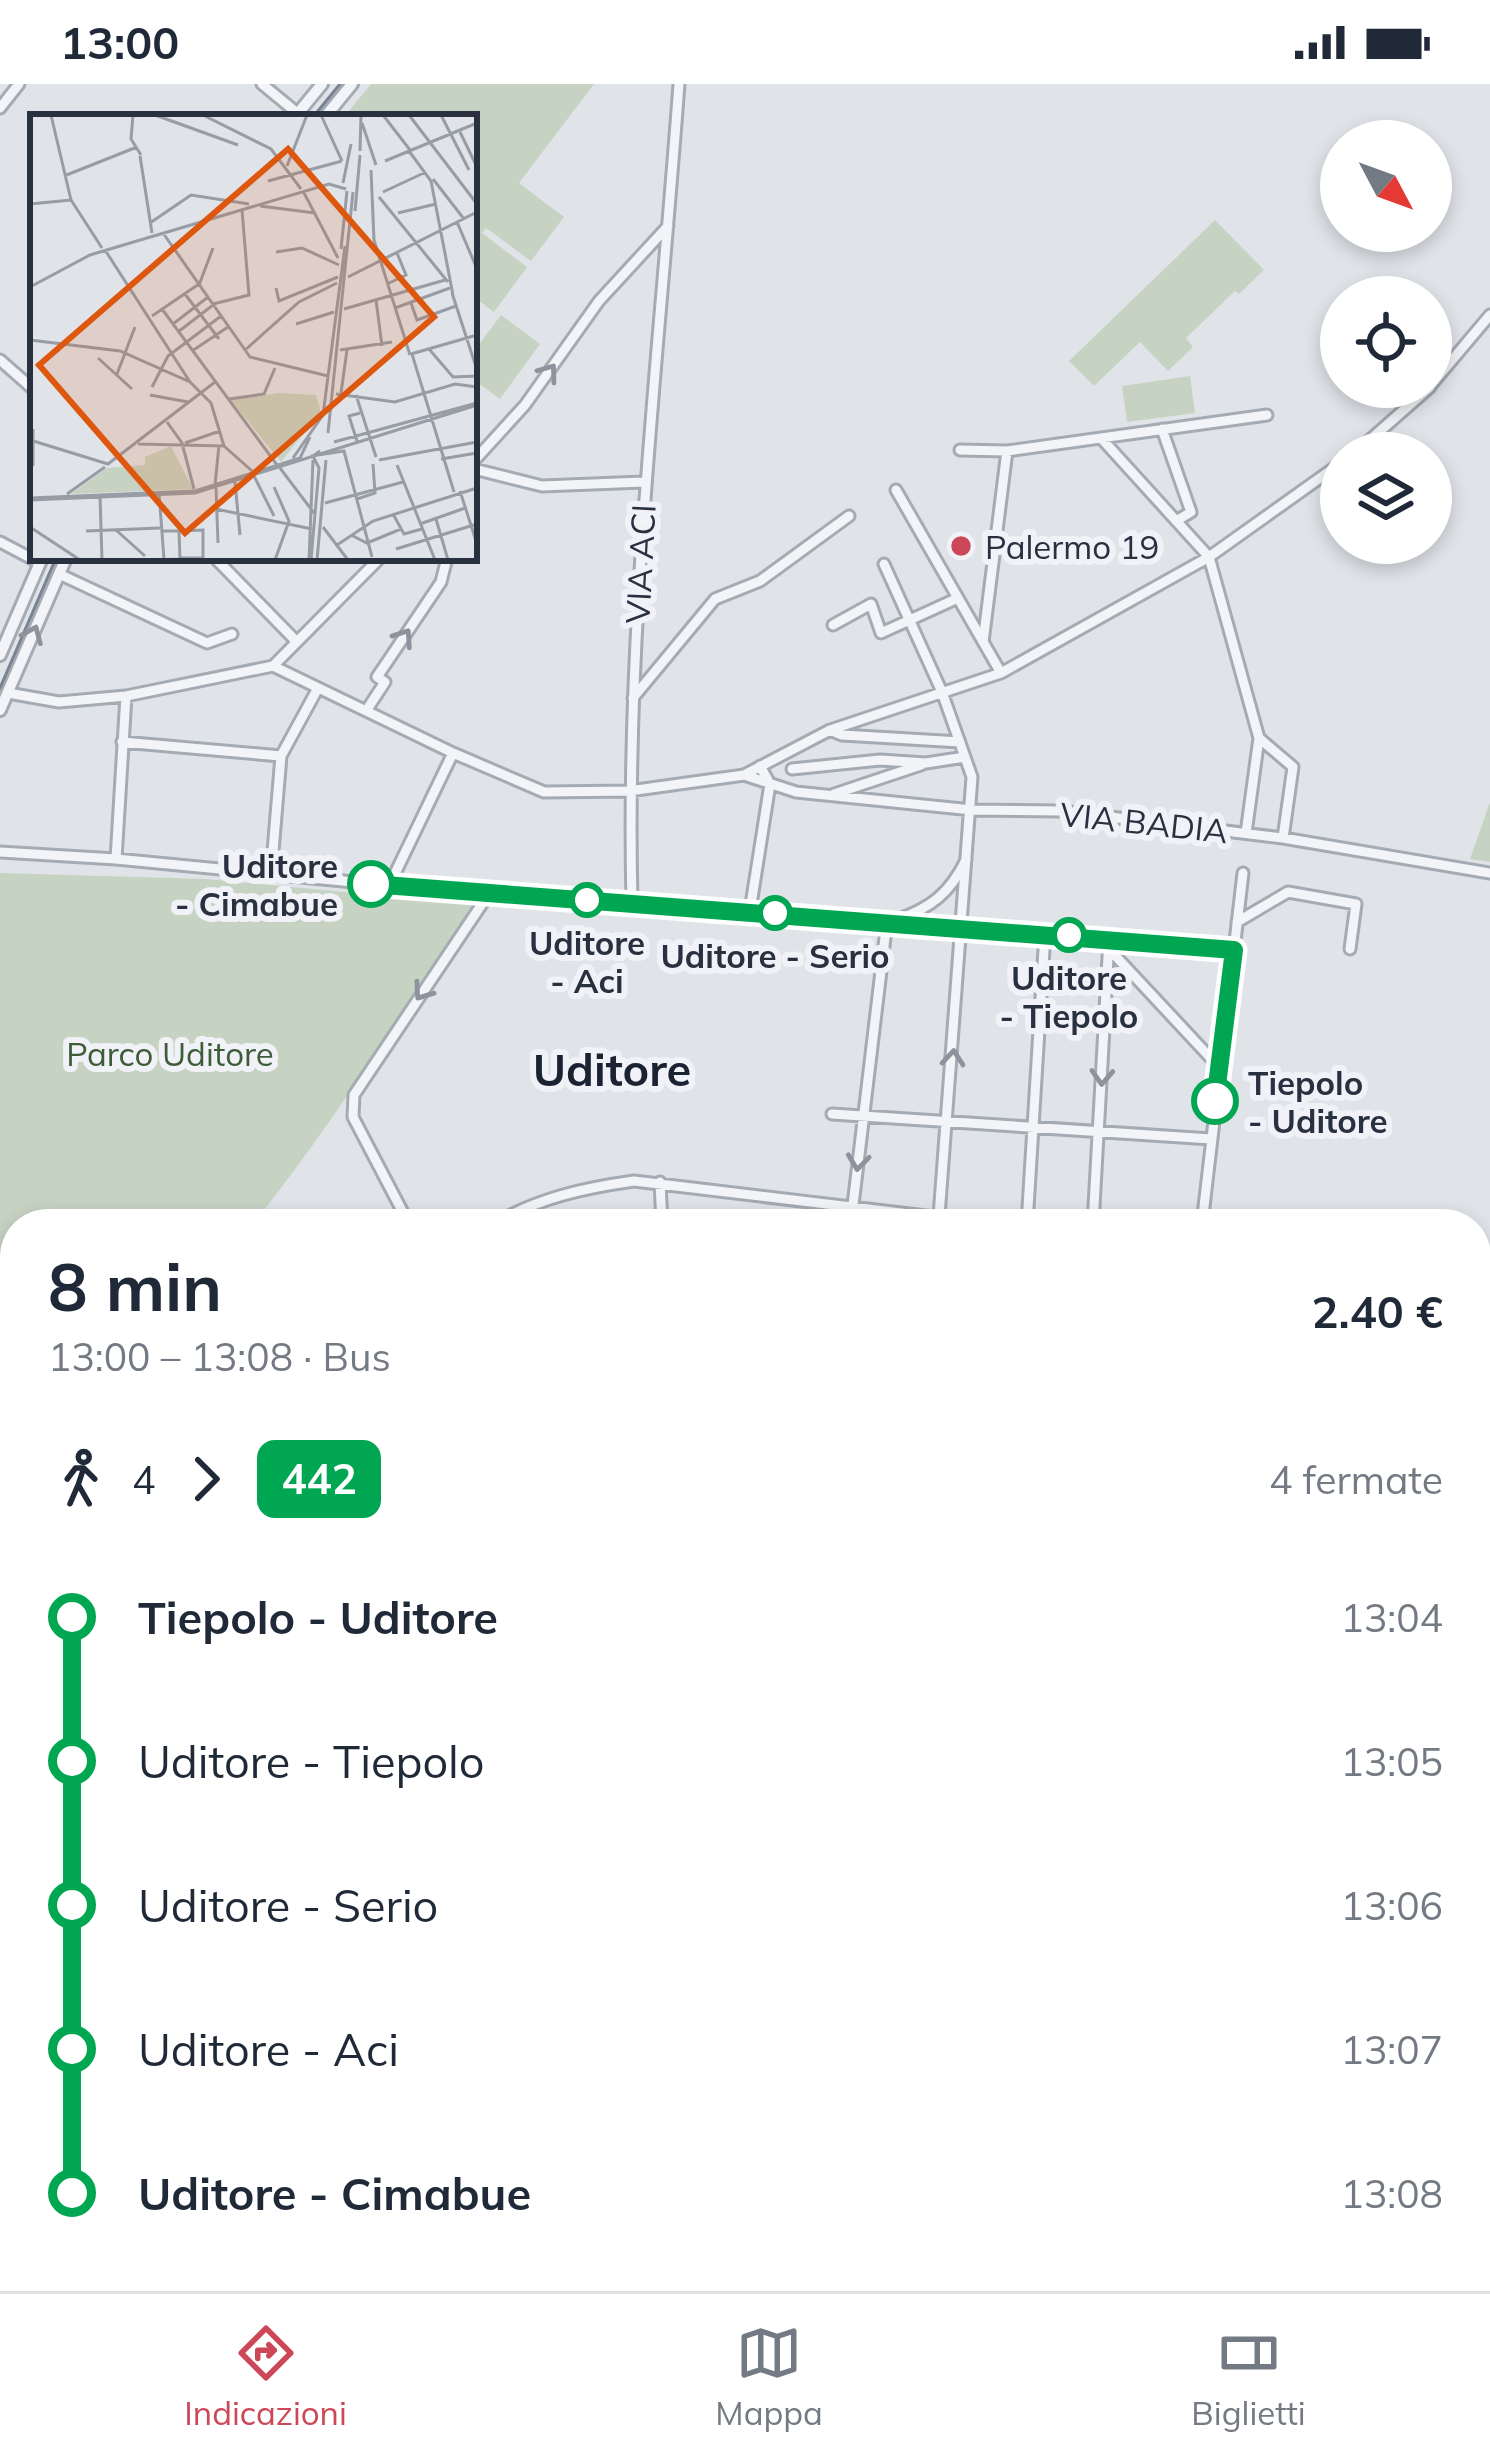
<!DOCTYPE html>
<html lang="it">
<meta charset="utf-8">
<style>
:root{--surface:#fff;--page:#f6f6f7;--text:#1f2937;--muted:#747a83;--line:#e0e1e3;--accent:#cc4758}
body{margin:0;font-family:Mulish,sans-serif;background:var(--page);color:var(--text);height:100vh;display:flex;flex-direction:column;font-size:45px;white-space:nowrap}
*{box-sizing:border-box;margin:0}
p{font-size:39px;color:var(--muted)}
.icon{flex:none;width:66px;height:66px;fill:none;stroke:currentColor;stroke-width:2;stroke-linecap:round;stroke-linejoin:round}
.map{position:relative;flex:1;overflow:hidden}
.side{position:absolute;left:0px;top:1125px;width:1491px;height:1083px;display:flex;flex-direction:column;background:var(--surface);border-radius:48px 48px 0 0;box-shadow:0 6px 18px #0003}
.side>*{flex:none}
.badge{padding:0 24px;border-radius:18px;font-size:42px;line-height:78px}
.needle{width:78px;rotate:131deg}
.buttons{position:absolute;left:1320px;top:36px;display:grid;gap:24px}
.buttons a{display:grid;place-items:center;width:132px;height:132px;border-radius:50%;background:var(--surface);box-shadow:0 6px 18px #0003;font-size:60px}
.map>.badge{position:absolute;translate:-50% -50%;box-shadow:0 0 0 6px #fff}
.legs{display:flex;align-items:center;gap:18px;height:132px;padding:0 48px;font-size:39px}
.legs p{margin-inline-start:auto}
.summary{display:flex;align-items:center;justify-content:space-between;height:204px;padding:0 48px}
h1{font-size:66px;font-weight:700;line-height:90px}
ul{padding:0 48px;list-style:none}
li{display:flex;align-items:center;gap:42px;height:144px;font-size:45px}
li i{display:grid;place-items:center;width:18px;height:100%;margin:0 15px;background:currentColor}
li i::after{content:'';width:30px;height:30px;margin:-15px;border:9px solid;border-radius:50%;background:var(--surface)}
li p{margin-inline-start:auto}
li:first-child i{background:linear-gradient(#0000 50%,currentColor 0)}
li:last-child i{background:linear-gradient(currentColor 50%,#0000 0)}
.status{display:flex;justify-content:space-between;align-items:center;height:84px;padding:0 60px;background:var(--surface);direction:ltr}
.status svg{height:33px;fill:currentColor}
.tabs{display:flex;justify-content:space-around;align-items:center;height:168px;border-top:3px solid var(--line);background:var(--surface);font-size:33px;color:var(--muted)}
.tabs a{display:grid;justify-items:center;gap:6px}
.tabs .selected{color:var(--accent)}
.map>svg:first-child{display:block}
.green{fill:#c6d3c2}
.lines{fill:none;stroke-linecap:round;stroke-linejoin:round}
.minor-casing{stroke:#a5abb3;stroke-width:15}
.tertiary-casing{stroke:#a5abb3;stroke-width:16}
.primary-casing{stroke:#a0a8b5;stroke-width:20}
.minor{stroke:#f3f4f7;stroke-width:9}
.tertiary{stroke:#f3f4f7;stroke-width:10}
.primary{stroke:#fff;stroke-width:14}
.tram{stroke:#7a8392;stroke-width:3}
.oneway{stroke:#8e929c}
.line-1-casing{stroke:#fff;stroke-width:27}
.line-1{stroke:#00a651;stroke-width:18}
.poi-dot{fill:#cc4758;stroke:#f0f2f7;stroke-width:4.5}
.stop-1-dot{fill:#fff;stroke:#00a651;stroke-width:6}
.labels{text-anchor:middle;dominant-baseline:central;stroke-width:12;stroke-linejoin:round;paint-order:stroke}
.poi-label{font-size:33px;fill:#293140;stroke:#f0f2f7;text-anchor:start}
.street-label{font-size:33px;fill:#293140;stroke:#f0f2f7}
.stop-label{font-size:33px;font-weight:bold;fill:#293140;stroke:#f0f2f7}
.park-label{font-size:33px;fill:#3d5c37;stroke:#f0f2f7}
.district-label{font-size:45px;font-weight:bold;fill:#1b2231;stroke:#f0f2f7}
.inset-road{fill:none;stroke:#979ca5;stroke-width:3}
.view{fill:#de570f;fill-opacity:0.15;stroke:#de570f;stroke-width:6}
.inset-edge{fill:none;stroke:#293140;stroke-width:6}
</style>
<div class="status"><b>13:00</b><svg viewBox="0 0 49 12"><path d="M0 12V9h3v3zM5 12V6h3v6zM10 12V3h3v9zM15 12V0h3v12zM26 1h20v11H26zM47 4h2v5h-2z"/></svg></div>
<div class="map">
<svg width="1490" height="2207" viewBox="0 0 1490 2207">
<rect width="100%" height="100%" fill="#e0e4e9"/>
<!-- green -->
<path class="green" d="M371 0H594L519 99 564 133 531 177 486 144 482 149 527 183 494 228 474 213V33H344Z
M1215 136 1264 186 1239 210 1235 207 1186 254 1193 263 1168 287 1140 258 1094 302 1069 277Z
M501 231 540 260 500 315 474 296V267Z
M1190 292 1195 329 1127 338 1122 302Z
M1490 718V778L1470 775Z
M0 789 206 795 418 815 480 814C404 923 336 1037 253 1140H15V1219L0 1203Z
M677 2193H744L736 2207H670Z"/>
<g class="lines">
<defs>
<path id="minor" d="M262 0 302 33
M0 24 19 0
M0 276 33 305
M1431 301 1490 231
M1162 345 1191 428 1176 437
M1101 354 1209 473 1259 654
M960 366 1007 367 1267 331
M1355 369 1430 303
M474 377 525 321 599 217 668 142
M474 385 542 402 643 398
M896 406 1001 589
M0 458 40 479
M215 474 297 558
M884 480 942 608 972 693 939 1132
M59 490 207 559 232 550
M833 541 871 520 881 549 958 514
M983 558 1007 367
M273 582 453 669 544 708 629 707 744 691 830 646 1001 589 1209 473 1341 379
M273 582 380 474
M8 609 59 618 126 612 273 582
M633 614 715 515 760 497 849 432
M366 627 385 598 377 593 441 498 447 474
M830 646 842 651 960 658
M122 658 281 672
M792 685 880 676 926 679 965 673
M744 691 796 708 972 726 1061 727 1283 754 1490 789
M834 710 921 681
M1246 749 1259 654 1293 683 1283 754
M0 768 116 775 488 811 632 818 1234 866
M116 775 126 612
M271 791 281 672 318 604
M389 802 453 669
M632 818C625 544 659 273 679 0
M750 827 770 700 760 682
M896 836C931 824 950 809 966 776
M1237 838 1288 808 1356 820 1350 865
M1109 865 1219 983
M832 1030 1211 1055
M660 1098 662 1140
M853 1121 887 837
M409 1140 353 1033 354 1011 488 811
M494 1140C538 1114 584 1104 634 1097L993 1140
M1027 1140 1045 849
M1093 1140 1109 855
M1202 1140 1243 789
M1476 1194 1490 1195
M0 1418 15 1401
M1476 1431 1490 1444
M1476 1712 1490 1701
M0 1861 15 1868
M0 1953 15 1959
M1476 2129H1490
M4 2133 15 2103
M541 2193 573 2207
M799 2193 811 2207
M1438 2193 1446 2207
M0 2203 8 2207
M23 2207 29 2193
M150 2207 156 2193
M239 2207 245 2193
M339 2207 343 2193
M507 2207 511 2193
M1298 2207 1305 2193"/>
<path id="tertiary" d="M295 33 322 0
M325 33 352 0
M0 571 42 474
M0 626 66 474
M0 1228 15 1245
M0 1327 15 1343
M1476 1508 1490 1476
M1476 1558 1490 1527
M805 2193 818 2207
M896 2193 908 2207
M911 2193 926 2207
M1159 2207 1165 2193
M1178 2207 1184 2193"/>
<path id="primary" d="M0 1262 15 1277
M0 1296 15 1312
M838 2193 851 2207
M868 2193 881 2207"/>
</defs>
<!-- minor casing -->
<use href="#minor" class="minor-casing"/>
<!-- tertiary casing -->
<use href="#tertiary" class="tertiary-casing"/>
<!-- primary casing -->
<use href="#primary" class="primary-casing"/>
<!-- minor -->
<use href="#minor" class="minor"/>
<!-- tertiary -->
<use href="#tertiary" class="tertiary"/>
<!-- primary -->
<use href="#primary" class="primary"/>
<!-- tram -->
<path class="tram" d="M313 33 340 0
M0 604 56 474"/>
</g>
<!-- one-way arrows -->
<defs><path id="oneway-chevron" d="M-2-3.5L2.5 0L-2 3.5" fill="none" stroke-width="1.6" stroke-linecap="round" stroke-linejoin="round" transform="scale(3)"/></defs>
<g class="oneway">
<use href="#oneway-chevron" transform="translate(549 288) rotate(-54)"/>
<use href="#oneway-chevron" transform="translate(33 550) rotate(-67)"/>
<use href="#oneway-chevron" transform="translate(404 553) rotate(-56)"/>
<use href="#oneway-chevron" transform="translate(422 908) rotate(125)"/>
<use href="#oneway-chevron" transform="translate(953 974) rotate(-85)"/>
<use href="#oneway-chevron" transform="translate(1102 993) rotate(93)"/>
<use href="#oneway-chevron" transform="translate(858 1078) rotate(97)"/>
</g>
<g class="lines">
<defs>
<path id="line-1" d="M371 800 1234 866 1215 1017"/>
</defs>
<!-- line-1 casing -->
<use href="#line-1" class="line-1-casing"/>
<!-- line-1 -->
<use href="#line-1" class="line-1"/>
</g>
<!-- markers -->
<circle class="poi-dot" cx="961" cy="462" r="12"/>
<g class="stop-1-dot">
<circle cx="371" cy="800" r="21"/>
<circle cx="587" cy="816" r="15"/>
<circle cx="775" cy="829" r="15"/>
<circle cx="1069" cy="851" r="15"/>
<circle cx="1215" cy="1017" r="21"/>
</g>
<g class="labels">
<!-- poi labels -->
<g class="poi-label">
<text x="985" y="462">Palermo 19</text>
</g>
<!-- street labels -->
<g class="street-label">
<text transform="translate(640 480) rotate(-87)">VIA ACI</text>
<text transform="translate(1144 738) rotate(6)">VIA BADIA</text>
</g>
<!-- stop labels -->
<g class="stop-label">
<text x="338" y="781" text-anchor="end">Uditore<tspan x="338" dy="38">- Cimabue</tspan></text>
<text x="587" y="858">Uditore<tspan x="587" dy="38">- Aci</tspan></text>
<text x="775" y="871">Uditore - Serio</text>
<text x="1069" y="893">Uditore<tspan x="1069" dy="38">- Tiepolo</tspan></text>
<text x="1248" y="998" text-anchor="start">Tiepolo<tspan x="1248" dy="38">- Uditore</tspan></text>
</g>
<!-- park labels -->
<g class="park-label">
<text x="170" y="969">Parco Uditore</text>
</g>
<!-- district labels -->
<g class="district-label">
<text x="612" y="985">Uditore</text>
</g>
</g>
<!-- overview -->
<g transform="translate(30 30)">
<rect width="447" height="447" fill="#e0e4e9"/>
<path d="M250 279 286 281 291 298 251 348 200 285ZM141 332 163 375 41 380 77 354 115 351V343Z" fill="#c6d3c2"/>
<path class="inset-road" d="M21 1 41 86 72 134M103 1 101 25 111 41M125 1 208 31M173 1 241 35 271 75M291 1 312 47M353 1 380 36M379 1 447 90M411 1 439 56M332 9 346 51M430 18 447 53M330 37 331 1M379 37 401 67 423 181M110 42 122 119M355 47 447 9M257 52 277 1M341 56 344 126 380 241M34 62 107 33M403 65 434 105M238 67 312 47M313 69 321 30M273 77 308 144M353 78 396 58M349 83 418 168M0 90 41 86M230 92 285 99M325 97 330 41M368 99 406 90M427 108 447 155M120 109 161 81 219 90M133 119 220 243 298 262M311 135 317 77M75 136 160 268M246 138 272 134 309 151M318 163 447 98M357 170 376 161 367 139M169 171 183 134M0 173 60 141 299 70 316 75M246 174 249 187 308 163M422 179 447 256M155 180 189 225M346 186 352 232M381 189 387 206 426 192M183 190 219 181 212 96M365 194 420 174M132 195 247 351M314 195 415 166M122 202 169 170M143 210 178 183M266 210 304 198M148 218 183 191M0 226 90 237 160 268 181 289 194 332M399 235 423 263 447 262M310 236 362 228M162 237 198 213M214 237 269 188 307 169M381 240 447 221M382 240 424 378M68 244 102 275M87 260 105 213M122 273 138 242 191 202M311 279 317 236M306 280 365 288 425 270 447 273M120 281 158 288M326 281 346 343M199 285 234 280 245 254M137 308 152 329 164 375M3 315V352M298 319 323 78M0 326 78 350 185 268M327 327 319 302 330 299M304 328 447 289M155 329 190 317M108 330 194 332M194 332 222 357M281 342 314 337 342 443M263 344 293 301 315 132M411 345 447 339M349 346 447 328M367 351 405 446M250 354 284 399M224 362 244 402M205 368 210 421M185 371 189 331M244 373 259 407 245 446M186 374 188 429M430 377 447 430M129 379 134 445M37 380 75 353M70 382 72 446M0 384 165 377 270 344 280 323M327 385 345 379 343 350M0 386 165 379 447 291M295 389 373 368M186 395 282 415M363 400 374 420 392 415M406 405 418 446M390 410 435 394M0 413 50 446M293 413 318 446M86 416 115 442M56 417 130 414M149 417 173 416V444H151M321 421 337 429 371 415M307 431 343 407 447 374M366 435 447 410M124 446 150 445 149 417H133M279 446 283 346M281 446 289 354 283 342 290 337M287 446 296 346"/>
<path class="view" d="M258 35 404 203 155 419 9 251Z"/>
<rect width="447" height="447" class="inset-edge"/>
</g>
</svg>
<div class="buttons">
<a><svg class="needle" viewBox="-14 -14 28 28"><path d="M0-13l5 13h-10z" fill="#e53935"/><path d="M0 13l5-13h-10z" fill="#747a83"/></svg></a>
<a><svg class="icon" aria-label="locate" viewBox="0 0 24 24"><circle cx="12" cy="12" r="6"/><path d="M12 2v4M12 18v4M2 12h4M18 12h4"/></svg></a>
<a><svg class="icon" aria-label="layers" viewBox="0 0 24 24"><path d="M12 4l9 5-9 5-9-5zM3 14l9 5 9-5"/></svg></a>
</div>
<section class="side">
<div class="summary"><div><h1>8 min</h1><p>13:00 – 13:08 · Bus</p></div><b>2.40 €</b></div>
<div class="legs"><svg class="icon" aria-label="walk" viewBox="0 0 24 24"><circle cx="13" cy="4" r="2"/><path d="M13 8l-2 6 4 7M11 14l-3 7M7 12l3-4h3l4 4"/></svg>4<svg class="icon" aria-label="forward" viewBox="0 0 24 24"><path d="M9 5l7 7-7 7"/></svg><b class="badge" style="background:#00a651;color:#fff">442</b><p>4 fermate</p></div>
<ul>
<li><i style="color:#00a651"></i><b>Tiepolo - Uditore</b><p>13:04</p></li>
<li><i style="color:#00a651"></i><span>Uditore - Tiepolo</span><p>13:05</p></li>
<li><i style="color:#00a651"></i><span>Uditore - Serio</span><p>13:06</p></li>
<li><i style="color:#00a651"></i><span>Uditore - Aci</span><p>13:07</p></li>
<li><i style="color:#00a651"></i><b>Uditore - Cimabue</b><p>13:08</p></li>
</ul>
</section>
</div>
<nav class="tabs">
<a class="selected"><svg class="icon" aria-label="directions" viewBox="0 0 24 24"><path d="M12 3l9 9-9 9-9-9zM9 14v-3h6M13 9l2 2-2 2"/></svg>Indicazioni</a>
<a><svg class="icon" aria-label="map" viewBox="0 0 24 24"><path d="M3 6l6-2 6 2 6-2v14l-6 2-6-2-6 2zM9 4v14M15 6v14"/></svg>Mappa</a>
<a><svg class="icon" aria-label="tickets" viewBox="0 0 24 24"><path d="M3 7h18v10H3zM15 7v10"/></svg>Biglietti</a>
</nav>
